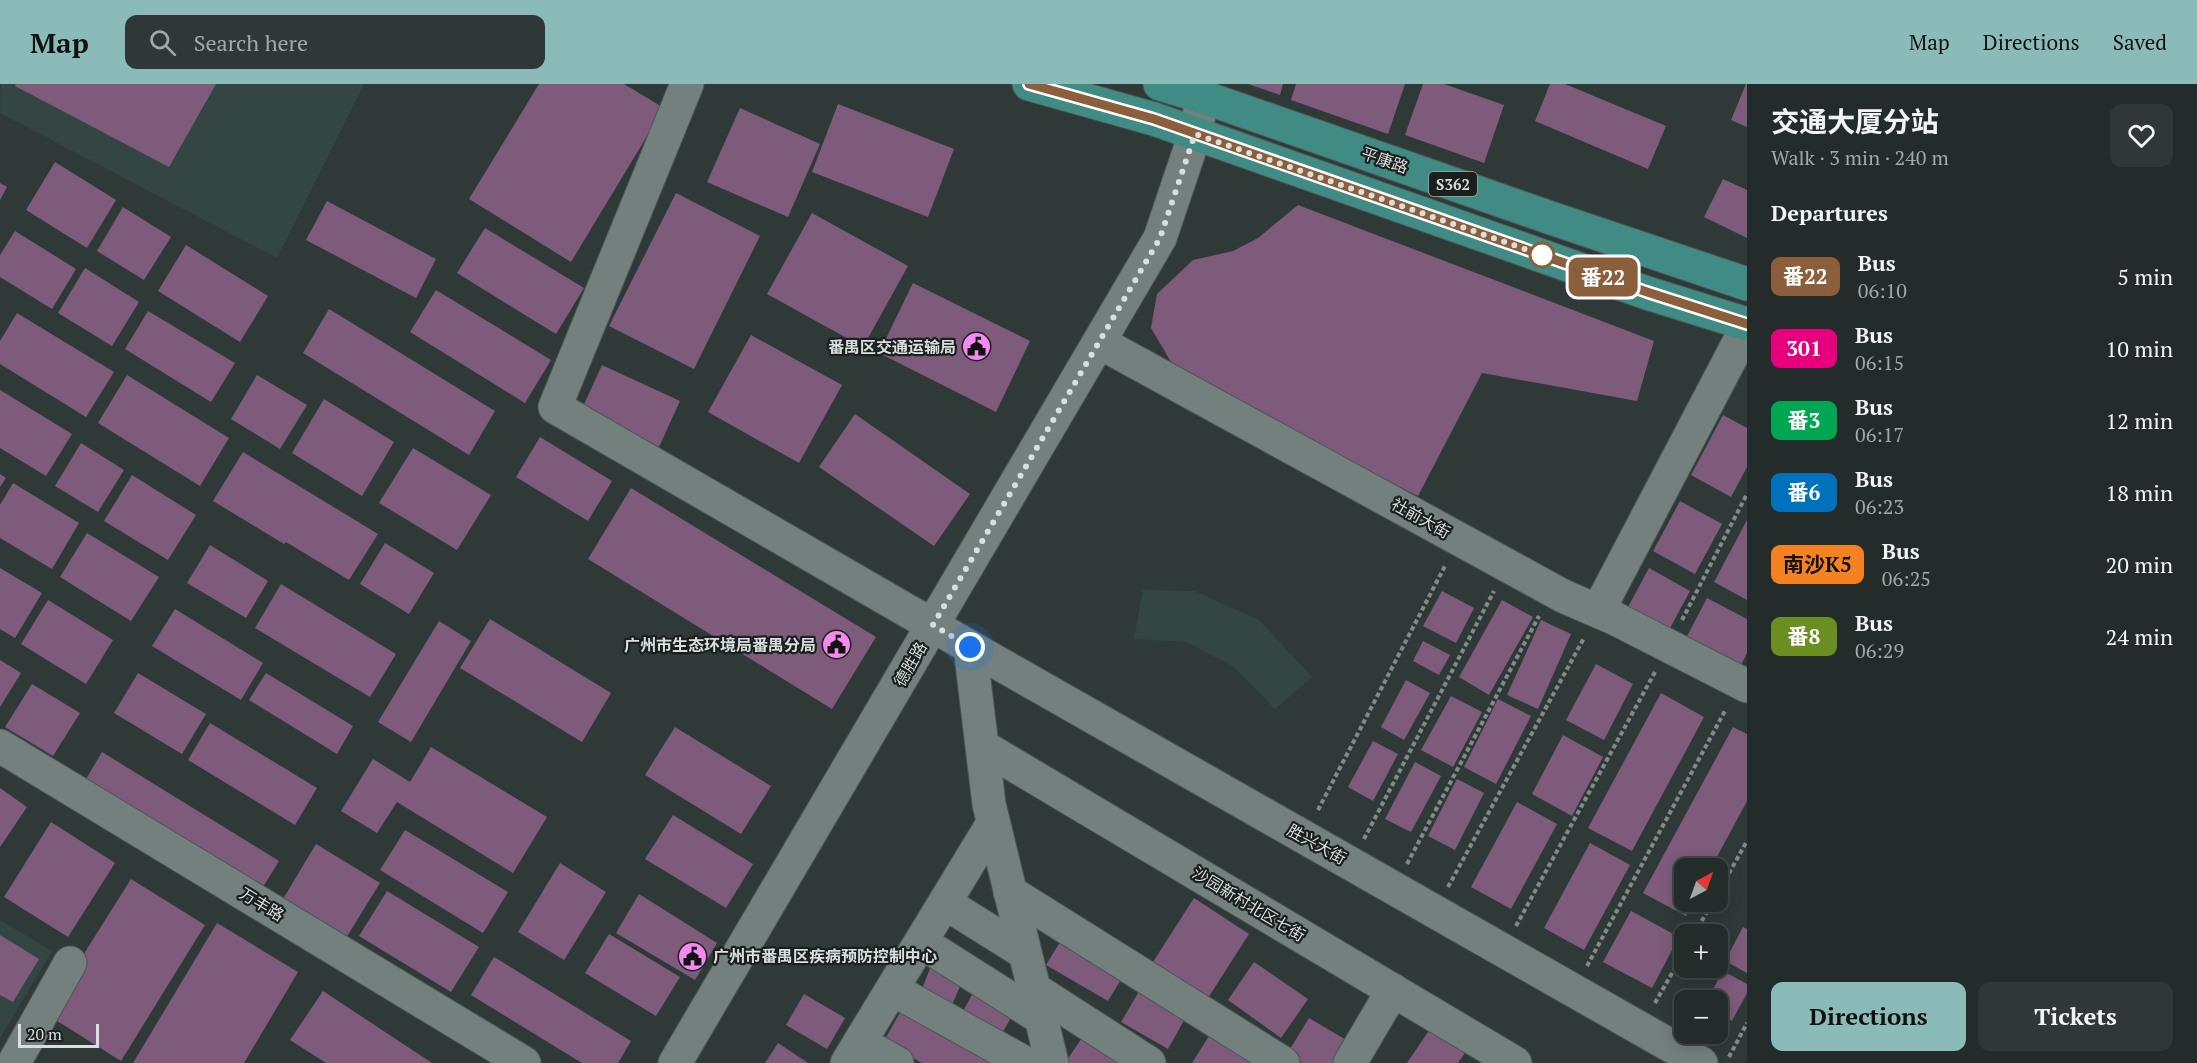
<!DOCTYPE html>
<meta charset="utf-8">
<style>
:root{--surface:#232c2a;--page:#2f3836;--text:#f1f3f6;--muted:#a3a7a8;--line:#404847;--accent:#8bbbb9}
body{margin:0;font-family:"PT Serif","Noto Sans SC",serif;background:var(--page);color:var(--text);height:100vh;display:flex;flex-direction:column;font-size:22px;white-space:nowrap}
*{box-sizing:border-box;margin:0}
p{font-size:20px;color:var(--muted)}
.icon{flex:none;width:33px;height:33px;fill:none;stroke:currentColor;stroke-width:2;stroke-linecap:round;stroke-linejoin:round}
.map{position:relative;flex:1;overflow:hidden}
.panel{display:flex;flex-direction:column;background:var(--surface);width:450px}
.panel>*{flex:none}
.badge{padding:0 12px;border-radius:9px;font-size:21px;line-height:39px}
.needle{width:39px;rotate:41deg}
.controls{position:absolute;left:1674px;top:774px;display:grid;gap:12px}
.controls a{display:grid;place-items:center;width:54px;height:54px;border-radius:12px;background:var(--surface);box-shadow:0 3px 15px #0003,0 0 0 2px var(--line);font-size:30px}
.scale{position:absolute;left:18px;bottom:15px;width:81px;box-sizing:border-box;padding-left:6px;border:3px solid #d9dfde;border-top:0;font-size:16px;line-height:21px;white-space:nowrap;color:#d9dfde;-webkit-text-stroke:4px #1b201f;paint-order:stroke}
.you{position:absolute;width:30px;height:30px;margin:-15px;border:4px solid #fff;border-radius:50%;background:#1a73e8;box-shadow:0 0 0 9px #1a73e833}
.map>.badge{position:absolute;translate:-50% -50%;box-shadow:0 0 0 3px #fff}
h2{padding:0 24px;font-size:22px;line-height:54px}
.round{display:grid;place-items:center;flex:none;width:63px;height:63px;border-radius:12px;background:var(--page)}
.headline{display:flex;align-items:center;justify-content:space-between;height:102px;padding:0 24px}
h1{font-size:28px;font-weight:700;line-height:45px}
.action{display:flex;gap:12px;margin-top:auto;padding:12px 24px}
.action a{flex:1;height:69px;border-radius:12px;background:var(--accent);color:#111;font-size:24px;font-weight:700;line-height:69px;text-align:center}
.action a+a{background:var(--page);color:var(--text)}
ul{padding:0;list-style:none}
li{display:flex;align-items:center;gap:18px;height:72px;padding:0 24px}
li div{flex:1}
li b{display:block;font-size:22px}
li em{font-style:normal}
li .badge{min-width:66px;font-weight:700;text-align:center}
header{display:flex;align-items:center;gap:36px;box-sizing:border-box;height:84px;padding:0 30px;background:var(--accent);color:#111}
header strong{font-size:28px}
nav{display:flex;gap:33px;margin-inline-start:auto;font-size:21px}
.search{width:420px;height:54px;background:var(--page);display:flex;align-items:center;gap:15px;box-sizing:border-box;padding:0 21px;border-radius:12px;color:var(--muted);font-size:22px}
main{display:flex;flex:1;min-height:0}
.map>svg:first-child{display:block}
.built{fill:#334643}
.building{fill:#7e5b7b}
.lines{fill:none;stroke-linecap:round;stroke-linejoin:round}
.minor-casing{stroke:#4d5654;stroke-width:35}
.major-casing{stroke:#4d5654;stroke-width:35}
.path{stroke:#838b8a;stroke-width:4;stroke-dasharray:4.5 3;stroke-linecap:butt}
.minor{stroke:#74807e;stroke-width:33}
.major{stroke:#418b85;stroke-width:33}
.line-casing{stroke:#fff;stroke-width:14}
.line{stroke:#8b5e3c;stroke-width:9}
.walk{stroke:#d9dfde;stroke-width:6;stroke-dasharray:0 10.8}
.stop-dot{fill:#fff;stroke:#8b5e3c;stroke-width:3}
.labels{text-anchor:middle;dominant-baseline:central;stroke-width:4.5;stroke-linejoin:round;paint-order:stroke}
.shield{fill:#1b201f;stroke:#a0a6a5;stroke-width:1.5}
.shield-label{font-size:15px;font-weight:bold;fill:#d9dfde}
.street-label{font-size:16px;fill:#d9dfde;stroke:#1b201f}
.poi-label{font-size:16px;font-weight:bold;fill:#d9dfde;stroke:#1b201f;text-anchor:end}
</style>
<header>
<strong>Map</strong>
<div class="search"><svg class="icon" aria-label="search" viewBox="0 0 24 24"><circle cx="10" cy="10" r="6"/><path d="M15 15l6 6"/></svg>Search here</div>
<nav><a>Map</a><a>Directions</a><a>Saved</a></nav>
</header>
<main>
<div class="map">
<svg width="1747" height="979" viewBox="0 0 1747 979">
<rect width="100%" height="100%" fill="#2f3a38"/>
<!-- built -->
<path class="built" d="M1 0H364L277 174 0 29Z
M1143 506 1194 507 1259 536 1312 593 1275 625 1234 583 1187 558 1134 555Z
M0 836 52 867 0 954Z"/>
<!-- building -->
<path class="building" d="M16 0H216L169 83 15 2Z
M539 0H624L664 24 571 178 469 115Z
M1248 0H1283L1280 11Z
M1296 0H1405L1388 50 1291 16Z
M1423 0H1444L1504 21 1484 79 1405 51Z
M1550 0H1565L1666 42 1648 85 1535 37Z
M1746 0H1747V43L1731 36Z
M838 20 954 65 928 133 812 88Z
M740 24 820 60 788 133 707 98Z
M55 78 116 116 87 164 26 126Z
M1723 95 1747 106V154L1704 133Z
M0 99 7 103 0 116Z
M676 109 760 152 694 285 609 242Z
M327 117 436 175 416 214 306 156Z
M1298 121 1654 257 1637 317 1482 289 1418 412 1256 331 1177 288 1151 244 1157 210 1193 176 1233 167 1258 154Z
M123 123 171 153 144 196 97 167Z
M812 129 908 182 863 263 767 210Z
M485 144 584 204 556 250 457 189Z
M15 147 76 185 52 225 0 193V171Z
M186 161 268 212 240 258 158 207Z
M85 184 139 218 112 262 58 229Z
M913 199 1030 257 996 328 879 269Z
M436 206 551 276 525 319 410 248Z
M329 225 495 327 469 371 303 269Z
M148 227 235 279 211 318 125 265Z
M17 229 114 288 86 333 0 280V257Z
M751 251 842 301 799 379 708 328Z
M602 281 680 317 659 363 581 327Z
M127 291 229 354 200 402 98 339Z
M257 291 307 321 280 365 231 335Z
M0 306 72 350 46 392 0 364Z
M324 315 394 358 362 412 292 369Z
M855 330 970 410 934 462 819 383Z
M1723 331 1747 344V383L1731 413 1691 391Z
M540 353 612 397 588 437 516 393Z
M81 359 124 386 98 428 55 402Z
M413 364 491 411 457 466 379 419Z
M243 368 378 450 349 496 286 458 284 460 213 417Z
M0 390 6 394 0 403Z
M132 391 196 431 168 476 104 437Z
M13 399 79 439 52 485 0 454V421Z
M631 404 876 553 832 625 588 475Z
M1680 417 1722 440 1695 490 1653 467Z
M1747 436V516L1714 498Z
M87 449 159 493 131 537 60 493Z
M385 459 434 489 409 530 360 500Z
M210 461 268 497 246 534 187 499Z
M0 484 42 509 15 554 0 545Z
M1649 484 1690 507 1669 546 1628 523Z
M281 500 396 570 370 613 255 544Z
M1442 507 1474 524 1456 559 1423 542Z
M1707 514 1747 535V569L1737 589 1683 560Z
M48 516 113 556 86 600 21 560Z
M1502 516 1533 533 1489 611 1459 593Z
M175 525 263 579 241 616 152 562Z
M490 535 611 609 582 658 460 584Z
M1541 536 1571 550 1538 625 1507 611Z
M439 537 471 557 411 658 378 638Z
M1423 557 1450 571 1439 591 1413 577Z
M0 576 21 589 0 623Z
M1596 580 1633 600 1604 656 1566 636Z
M138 589 206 630 182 670 114 629Z
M266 589 353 642 337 670 249 616Z
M1406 596 1430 609 1404 656 1381 643Z
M32 600 80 629 53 672 5 643Z
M1661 609 1704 633 1632 767 1588 744Z
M1451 612 1482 628 1453 683 1421 666Z
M1498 615 1531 632 1496 700 1464 683Z
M210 639 317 704 295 741 188 676Z
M675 643 771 702 741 750 645 691Z
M1733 643 1747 650V717L1711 784H1684V818H1693L1686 832 1643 809Z
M1563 651 1603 673 1572 732 1532 710Z
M1373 657 1398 670 1373 717 1348 703Z
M431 663 547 733 513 789 397 718 377 749 341 727 373 675 410 698Z
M102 668 279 777 263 803 86 695Z
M1415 678 1441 692 1411 748 1385 735Z
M1457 695 1484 709 1455 766 1428 752Z
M0 704 27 723 0 763Z
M1517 718 1557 740 1511 825 1471 803Z
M673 731 753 780 726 824 645 775Z
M51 738 115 779 68 853 4 813Z
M405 746 508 808 483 849 380 786Z
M1590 759 1630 781 1584 866 1544 844Z
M316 760 380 799 346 854 283 815Z
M560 779 606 808 564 876 518 848Z
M131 795 205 841 121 977 46 930Z
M387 807 479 863 451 908 359 852Z
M639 810 717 859 695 896 616 849Z
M1194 814 1249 850 1208 914 1153 878Z
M1631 827 1679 853 1652 904 1603 878Z
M217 839 298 888 244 979H133Z
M1743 843 1747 845V889L1725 877Z
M609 850 680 893 656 932 585 889Z
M0 851 39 875 13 918 0 911Z
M1063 853 1125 889 1108 917 1046 881Z
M494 873 631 957 618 979H582L471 911Z
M933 877 965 891 949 928 918 915Z
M1254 878 1308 915 1281 954 1228 916Z
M1723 887 1747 900V909L1732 937 1718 929V916H1707Z
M976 903 1016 925 998 956 959 935Z
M1141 904 1187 931 1168 965 1121 938Z
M323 907 432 979H326L290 956Z
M804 910 845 934 827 965 786 941Z
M902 925 995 979H922L884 957Z
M1309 934 1348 957 1335 979H1302L1287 970Z
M1430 945 1465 969 1458 979H1407Z
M1084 951 1125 979H1065Z
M1209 952 1251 979H1192Z
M778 959 808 979H765Z"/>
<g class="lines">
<defs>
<path id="minor" d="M687 0 555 323 970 563 1701 979
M1099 258 1563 512 1616 535 1747 602
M1598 527 1747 243
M970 563 989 720 1052 979
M0 662 524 979
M982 662 1515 979
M1010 808 1283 979
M945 819 1025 869
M921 858 1041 934
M892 905 1025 979
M1034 905 1149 979
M860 958 897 979
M14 979 70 879
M675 979 1160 154 1195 50 1203 13
M847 979 993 739
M1350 979 1393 906"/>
<path id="major" d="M1029 0 1154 35 1647 209 1747 240
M1160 0 1203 13 1548 133 1747 200"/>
</defs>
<!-- minor casing -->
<use href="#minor" class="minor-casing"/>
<!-- major casing -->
<use href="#major" class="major-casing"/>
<!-- path -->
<path class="path" d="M1682 536 1747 410
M1318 726 1446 480
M1364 755 1494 507
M1407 780 1539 532
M1448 803 1584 554
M1718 809 1747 757
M1516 842 1655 588
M1694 850 1713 818
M1587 882 1726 625
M1655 919 1684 868
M1729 973 1747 939"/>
<!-- minor -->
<use href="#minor" class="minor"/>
<!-- major -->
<use href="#major" class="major"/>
</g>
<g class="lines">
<defs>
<path id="line" d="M1029 0 1154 35 1647 208 1747 240"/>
</defs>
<!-- line casing -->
<use href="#line" class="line-casing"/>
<!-- line -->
<use href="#line" class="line"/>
<!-- walk -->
<path class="walk" d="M970 563 933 541 1160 154 1195 50 1542 171"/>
</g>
<!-- icons -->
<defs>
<symbol id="civic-disc" viewBox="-11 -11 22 22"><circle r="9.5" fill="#f489ef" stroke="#1b201f"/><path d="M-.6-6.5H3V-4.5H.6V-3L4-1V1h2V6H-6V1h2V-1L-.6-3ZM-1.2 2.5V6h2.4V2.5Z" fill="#111"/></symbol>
</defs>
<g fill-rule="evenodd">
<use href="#civic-disc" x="960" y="246" width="33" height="33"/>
<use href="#civic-disc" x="820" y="544" width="33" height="33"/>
<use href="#civic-disc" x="676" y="856" width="33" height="33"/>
</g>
<!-- markers -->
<circle class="stop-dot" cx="1542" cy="171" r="12"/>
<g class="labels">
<!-- shield labels -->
<rect class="shield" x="1429" y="88" width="48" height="24" rx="4.5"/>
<g class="shield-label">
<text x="1453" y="100">S362</text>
</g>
<!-- street labels -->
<g class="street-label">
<text transform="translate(1385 76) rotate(19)">平康路</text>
<text transform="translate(1421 434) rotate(29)">社前大街</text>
<text transform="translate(910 580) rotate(-60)">德胜路</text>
<text transform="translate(1317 760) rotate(29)">胜兴大街</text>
<text transform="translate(262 820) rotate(31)">万丰路</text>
<text transform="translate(1249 820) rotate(31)">沙园新村北区七街</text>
</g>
<!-- poi labels -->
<g class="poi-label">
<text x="956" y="263">番禺区交通运输局</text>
<text x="816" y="561">广州市生态环境局番禺分局</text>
<text x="713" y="872" text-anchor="start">广州市番禺区疾病预防控制中心</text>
</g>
</g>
</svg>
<div class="controls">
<a><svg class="needle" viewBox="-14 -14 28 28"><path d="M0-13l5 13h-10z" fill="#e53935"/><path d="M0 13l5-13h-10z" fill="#a3a7a8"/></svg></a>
<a>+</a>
<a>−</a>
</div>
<div class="scale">20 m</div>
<div class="you" style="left:970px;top:563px"></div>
<b class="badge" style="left:1603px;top:193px;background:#8b5e3c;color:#fff">番22</b>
</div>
<section class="panel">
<div class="headline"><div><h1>交通大厦分站</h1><p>Walk · 3 min · 240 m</p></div><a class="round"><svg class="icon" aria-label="heart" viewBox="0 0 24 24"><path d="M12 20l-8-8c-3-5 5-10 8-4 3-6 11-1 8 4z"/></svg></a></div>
<h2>Departures</h2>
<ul>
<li><span class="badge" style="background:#8b5e3c;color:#fff">番22</span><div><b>Bus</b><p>06:10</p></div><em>5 min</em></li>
<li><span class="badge" style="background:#e6007e;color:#fff">301</span><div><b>Bus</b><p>06:15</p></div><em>10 min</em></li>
<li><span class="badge" style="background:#00a651;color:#fff">番3</span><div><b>Bus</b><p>06:17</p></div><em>12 min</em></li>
<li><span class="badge" style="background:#0072bc;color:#fff">番6</span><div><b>Bus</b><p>06:23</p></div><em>18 min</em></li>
<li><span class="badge" style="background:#f58220;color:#111">南沙K5</span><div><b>Bus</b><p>06:25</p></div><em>20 min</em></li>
<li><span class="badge" style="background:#6b8e23;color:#fff">番8</span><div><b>Bus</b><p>06:29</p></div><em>24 min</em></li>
</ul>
<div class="action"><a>Directions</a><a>Tickets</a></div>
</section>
</main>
